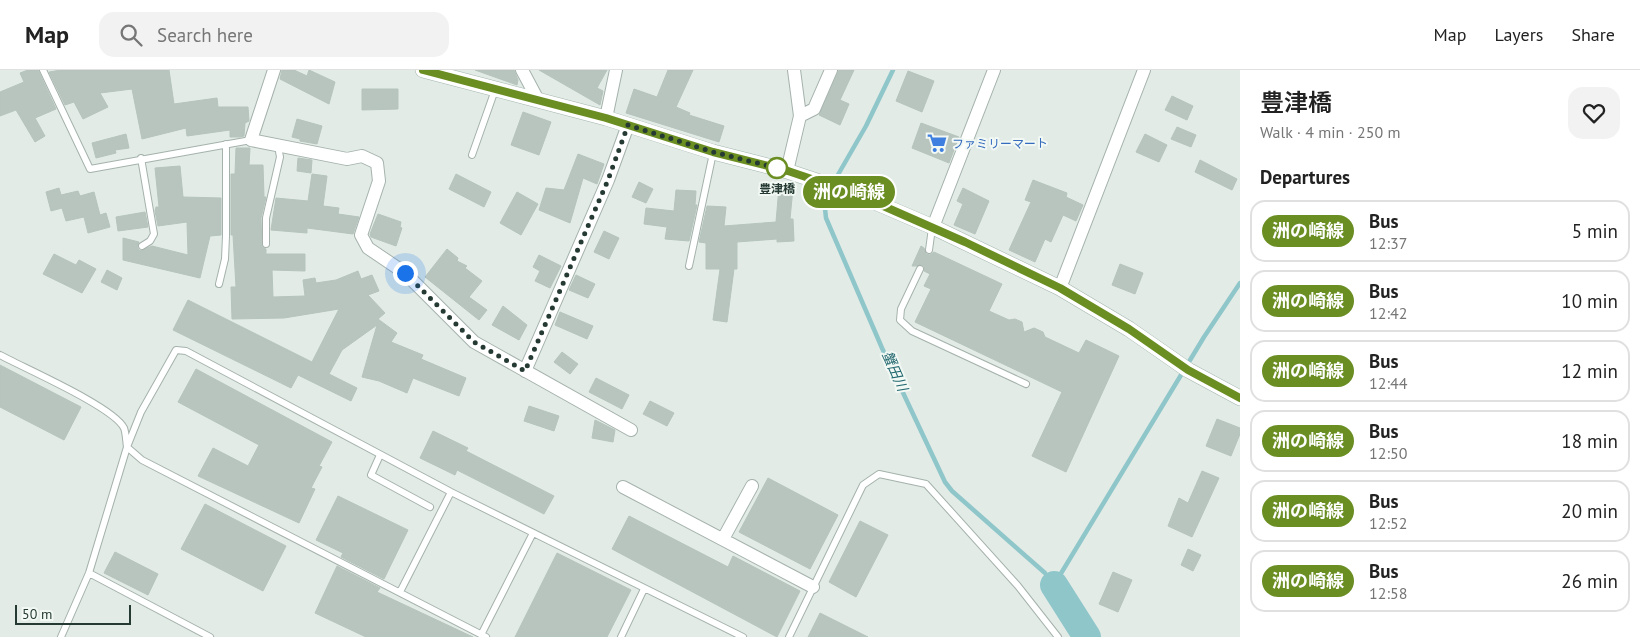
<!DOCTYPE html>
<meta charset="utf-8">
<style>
:root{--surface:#fff;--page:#f2f2f2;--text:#222;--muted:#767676;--line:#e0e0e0}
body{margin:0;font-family:"PT Sans","Noto Sans JP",sans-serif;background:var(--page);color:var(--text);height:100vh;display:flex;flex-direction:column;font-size:19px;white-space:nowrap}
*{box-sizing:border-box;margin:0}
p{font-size:16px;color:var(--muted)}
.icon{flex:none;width:28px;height:28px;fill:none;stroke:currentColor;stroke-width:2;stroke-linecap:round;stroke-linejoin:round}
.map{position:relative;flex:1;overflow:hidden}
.sheet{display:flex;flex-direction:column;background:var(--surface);width:400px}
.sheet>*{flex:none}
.badge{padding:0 10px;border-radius:16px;font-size:18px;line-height:32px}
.scale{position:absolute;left:15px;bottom:12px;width:116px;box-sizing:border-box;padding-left:5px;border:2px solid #243a32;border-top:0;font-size:14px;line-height:18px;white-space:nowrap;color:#243a32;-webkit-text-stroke:4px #f2f8f4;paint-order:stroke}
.you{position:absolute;width:25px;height:25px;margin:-12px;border:4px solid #fff;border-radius:50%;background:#1a73e8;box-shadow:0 0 0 8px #1a73e833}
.map>.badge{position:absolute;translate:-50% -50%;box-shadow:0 0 0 2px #fff}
h2{padding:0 20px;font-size:19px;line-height:45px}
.round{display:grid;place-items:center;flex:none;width:52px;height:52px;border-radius:15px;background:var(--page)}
.overview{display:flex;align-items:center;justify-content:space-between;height:85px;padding:0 20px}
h1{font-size:24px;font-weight:600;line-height:38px}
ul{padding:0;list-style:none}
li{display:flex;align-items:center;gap:15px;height:62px;margin:0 10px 8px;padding:0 10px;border:2px solid var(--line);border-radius:15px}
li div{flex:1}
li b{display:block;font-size:19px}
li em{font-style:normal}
li .badge{min-width:55px;font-weight:700;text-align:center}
header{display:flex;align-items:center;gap:30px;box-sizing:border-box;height:70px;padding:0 25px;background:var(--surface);border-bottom:1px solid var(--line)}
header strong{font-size:24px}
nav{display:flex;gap:28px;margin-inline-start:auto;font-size:18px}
.search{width:350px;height:45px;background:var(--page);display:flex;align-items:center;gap:12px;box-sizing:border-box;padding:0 18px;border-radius:15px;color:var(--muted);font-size:19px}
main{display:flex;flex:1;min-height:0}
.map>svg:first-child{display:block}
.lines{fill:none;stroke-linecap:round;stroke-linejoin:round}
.stream{stroke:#8fc6ca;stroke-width:4.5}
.river{stroke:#8fc6ca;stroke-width:28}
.building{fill:#b8c5bf;stroke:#b5c4bc}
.service-casing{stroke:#a5b2ac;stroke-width:8}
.minor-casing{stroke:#a5b2ac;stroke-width:14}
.secondary-casing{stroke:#a2b5ad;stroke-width:16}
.service{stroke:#fff;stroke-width:6}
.minor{stroke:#fff;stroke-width:12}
.secondary{stroke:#fff;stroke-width:15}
.line-casing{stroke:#fff;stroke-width:11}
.line{stroke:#6b8e23;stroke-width:8}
.walk{stroke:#243a32;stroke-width:5;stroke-dasharray:0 9}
.stop-dot{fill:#fff;stroke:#6b8e23;stroke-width:2.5}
.labels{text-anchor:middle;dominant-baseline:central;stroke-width:4;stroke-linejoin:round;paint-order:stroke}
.shop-label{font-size:12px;fill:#366cbe;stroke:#f2f8f4;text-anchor:start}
.stop-label{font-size:12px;font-weight:bold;fill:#243a32;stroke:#f2f8f4}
.water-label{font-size:14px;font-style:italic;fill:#246970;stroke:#f2f8f4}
</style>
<header>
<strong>Map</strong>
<div class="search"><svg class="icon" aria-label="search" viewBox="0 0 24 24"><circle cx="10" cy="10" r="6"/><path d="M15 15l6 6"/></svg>Search here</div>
<nav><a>Map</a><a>Layers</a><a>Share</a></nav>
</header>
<main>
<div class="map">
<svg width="1240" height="567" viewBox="0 0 1240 567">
<rect width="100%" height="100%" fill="#e2ebe6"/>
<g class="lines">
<!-- stream -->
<path class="stream" d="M893 0 866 56 824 129 826 148 882 278 945 412 952 421 1045 503 1054 515 1204 267 1240 213"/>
<!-- river -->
<path class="river" d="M1054 515 1087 567"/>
</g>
<!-- building -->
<path class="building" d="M28 0H38L56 39 35 48 45 66 35 72 16 40 0 46V22L24 12 20 3Z
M61 0H169L174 34 217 28 218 37H248L249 51 245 53 244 66 240 67H230V60L187 66 186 58 142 69 132 19 100 23 108 37 83 49 74 32 65 35 49 2Z
M282 0H294L307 6 309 0 335 12 329 34 280 9Z
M475 0H514L518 10 517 15Z
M539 0H607L597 18 603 21 600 35Z
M668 0H693L676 37 690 43 689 45 724 56 719 72 626 43 634 19 657 27Z
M839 0H854L840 30 849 34 840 55 819 45Z
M908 1 934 11 922 42 896 31Z
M362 19H398V39L362 40Z
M1172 26 1193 36 1187 50 1165 40Z
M523 42 551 52 539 85 511 75Z
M297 49 322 56 317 74 300 71V69L292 67Z
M921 53 959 67 949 93 912 78Z
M1177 57 1196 65 1191 77 1171 69Z
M126 64 129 78 115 80 116 83 96 88 92 73Z
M1145 64 1167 75 1159 92 1136 82Z
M236 78H250L249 95H263L264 127H266L261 148 262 177 266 179V184H305V201L272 200 273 227 305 226 303 210 315 208 316 213 336 210 358 201 361 209 372 205 379 221 368 225 385 243 378 249 397 263 391 272 423 285 421 289 466 308 459 326 413 308 407 323 379 311 362 307 377 255 342 280 329 304 357 318 351 331 298 305 291 318 173 260 188 230 312 292 339 239 284 248 232 249 231 217H236L233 165H231V104H235Z
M578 84 604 94 597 114 583 108 570 153 539 140 546 118 564 120Z
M298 88 312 90 311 103 297 101Z
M1200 90 1237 109 1232 120 1195 102Z
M180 96 183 127 221 128V165L210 166 200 208 123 190V168L139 172 137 177 140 181 152 176 188 185 187 152 158 156 155 141 156 137H159L155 98Z
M312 104 327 106 323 136 339 138 338 144 359 147 353 164 307 158V163L271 160 276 128 308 131Z
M456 104 491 122 484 137 449 119Z
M1033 110 1067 123 1066 127 1083 135 1076 151 1063 145 1051 172 1045 169 1035 192 1009 180 1031 132 1025 130Z
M639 112 653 119 646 133 632 127Z
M779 117 793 118 790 149H793L794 171 777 172V169L737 172V199H734L727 252 713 250 720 199H706V173L699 172 707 136 726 137 724 156 776 152Z
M59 118 61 125 78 121 80 126 94 122 100 145 106 143 110 157 88 163 84 147 66 151 62 138 51 141 46 122Z
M963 118 989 131 975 164 954 155 963 134 957 131Z
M676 120 696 121 695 135H697L689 171 665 169 667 157 644 154 646 138 674 141Z
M517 122 538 134 521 165 500 153Z
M145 142 148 157 118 161 116 147Z
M378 144 401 152 400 157 402 158 396 176 371 167 370 164Z
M604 161 619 168 609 189 594 182Z
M921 176 924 178 926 184 930 185 934 182 1002 214 989 241 1009 250 1015 249 1022 252 1024 262 1034 258 1043 262 1045 267 1079 283 1086 270 1119 286 1066 402 1032 386 1062 322 915 252 931 219 924 216 930 204 924 201V196H912Z
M447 179 458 188 457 191 467 196 465 198 482 211 469 227 487 240 479 250 425 207Z
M54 184 76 195 79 190 96 199 82 223 43 204Z
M539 185 561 196 550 218 535 211 540 201 533 197Z
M1120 194 1143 203 1135 224 1112 215Z
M107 200 122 208 117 220 101 212Z
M576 205 595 214 588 228 569 220Z
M503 236 527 255 519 270 492 255Z
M560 242 593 256 587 269 555 255Z
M562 282 578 294 570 304 554 292Z
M0 295 81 337 64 370 0 337Z
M196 299 332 372 319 396 322 397 311 418 315 419 299 453 198 406 213 378 248 396 259 375 178 332Z
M596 308 629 325 622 339 589 322Z
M650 331 674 343 667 356 643 344Z
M529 336 559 346 554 361 524 351Z
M1217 349 1240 358V364L1231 386 1206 376Z
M595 350 615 360 613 372 592 368Z
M433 361 468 378 466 381 554 426 544 444 457 400 455 405 420 388Z
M1202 401 1219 408 1192 467 1168 456 1179 428 1188 433Z
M768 408 838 445 810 499 739 462Z
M338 426 408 460 384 509 341 487 343 483 316 470Z
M205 434 286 476 263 521 181 479Z
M629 446 728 497 733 486 800 521 777 567 612 479Z
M860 451 888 465 856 527 829 512Z
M1188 479 1201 485 1193 501 1181 495Z
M115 482 158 504 148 525 104 503Z
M557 483 631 520 607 567H515Z
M337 496 380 518 377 522 473 567H366L315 543Z
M1113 502 1132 510 1118 542 1099 534Z
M820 543 868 567H808Z"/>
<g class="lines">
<defs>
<path id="service" d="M43 0 90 99 251 70
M472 85 495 20
M141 88 154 164 150 171 142 176
M266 174V148L280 87 278 76
M929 180 932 158
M689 196 713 83
M920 199 901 239 900 250 912 261 1026 314
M219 214 225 189 226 166V74
M0 285C24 298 114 337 124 358 126 363 126 371 127 377L142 390 486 567
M380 385 371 405 430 437
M89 503 210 567
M400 522 451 422
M482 563 533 463
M61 567 89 503 127 377 141 342 176 280 186 281 451 422 743 567
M621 567 644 519
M789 567 863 415 879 404 926 414 1018 516 1058 567"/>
<path id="minor" d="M274 0 251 70 347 89 362 86 377 93 379 111 361 165 368 178 405 203 474 272 631 360
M522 0 538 30
M800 46 814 39 831 0
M606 48 616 0
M787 101 800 46 794 0
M933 157 994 0
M1060 218 1144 0
M525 301 608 110 628 55
M623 417 813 517
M723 469 752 416"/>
<path id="secondary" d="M423 0 606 48 713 82 787 101 856 124 933 157 1060 218 1129 259 1188 300 1240 328"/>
</defs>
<!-- service casing -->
<use href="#service" class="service-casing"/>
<!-- minor casing -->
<use href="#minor" class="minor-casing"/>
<!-- secondary casing -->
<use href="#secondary" class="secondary-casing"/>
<!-- service -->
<use href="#service" class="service"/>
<!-- minor -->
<use href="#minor" class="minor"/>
<!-- secondary -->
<use href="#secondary" class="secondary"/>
</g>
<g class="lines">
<defs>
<path id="line" d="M423 0 606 48 713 82 788 101 856 124 965 172 1060 218 1129 259 1188 300 1240 328"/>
</defs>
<!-- line casing -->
<use href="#line" class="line-casing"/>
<!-- line -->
<use href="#line" class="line"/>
<!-- walk -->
<path class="walk" d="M405 203 474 272 525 301 608 110 628 55 713 82 777 98"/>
</g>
<!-- icons -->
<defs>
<symbol id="supermarket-bare" viewBox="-9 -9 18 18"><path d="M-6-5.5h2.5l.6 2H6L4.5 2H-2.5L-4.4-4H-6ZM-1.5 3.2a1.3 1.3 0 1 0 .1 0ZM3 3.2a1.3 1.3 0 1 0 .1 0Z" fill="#3f7fe0" stroke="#f2f8f4" stroke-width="2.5" paint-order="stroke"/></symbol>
</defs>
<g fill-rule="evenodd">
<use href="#supermarket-bare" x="923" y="59" width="28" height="28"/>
</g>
<!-- markers -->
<circle class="stop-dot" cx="777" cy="98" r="10"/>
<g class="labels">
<!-- shop labels -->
<g class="shop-label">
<text x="952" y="73">ファミリーマート</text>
</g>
<!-- stop labels -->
<g class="stop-label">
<text x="777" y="118">豊津橋</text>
</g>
<!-- water labels -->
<g class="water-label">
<text transform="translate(895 301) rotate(66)">蟹田川</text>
</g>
</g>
</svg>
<div class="scale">50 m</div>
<div class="you" style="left:405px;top:203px"></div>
<b class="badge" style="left:849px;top:122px;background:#6b8e23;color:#fff">洲の崎線</b>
</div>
<section class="sheet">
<div class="overview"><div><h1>豊津橋</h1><p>Walk · 4 min · 250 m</p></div><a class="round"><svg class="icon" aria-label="heart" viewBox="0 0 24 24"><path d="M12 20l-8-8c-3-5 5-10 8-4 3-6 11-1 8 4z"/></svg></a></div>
<h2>Departures</h2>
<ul>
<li><span class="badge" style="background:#6b8e23;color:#fff">洲の崎線</span><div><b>Bus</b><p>12:37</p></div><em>5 min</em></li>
<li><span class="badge" style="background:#6b8e23;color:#fff">洲の崎線</span><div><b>Bus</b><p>12:42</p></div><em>10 min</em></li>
<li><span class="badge" style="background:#6b8e23;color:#fff">洲の崎線</span><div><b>Bus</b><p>12:44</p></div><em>12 min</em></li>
<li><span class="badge" style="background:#6b8e23;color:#fff">洲の崎線</span><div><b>Bus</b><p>12:50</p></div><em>18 min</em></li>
<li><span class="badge" style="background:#6b8e23;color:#fff">洲の崎線</span><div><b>Bus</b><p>12:52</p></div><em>20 min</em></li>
<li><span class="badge" style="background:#6b8e23;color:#fff">洲の崎線</span><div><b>Bus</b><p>12:58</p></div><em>26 min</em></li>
</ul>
</section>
</main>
